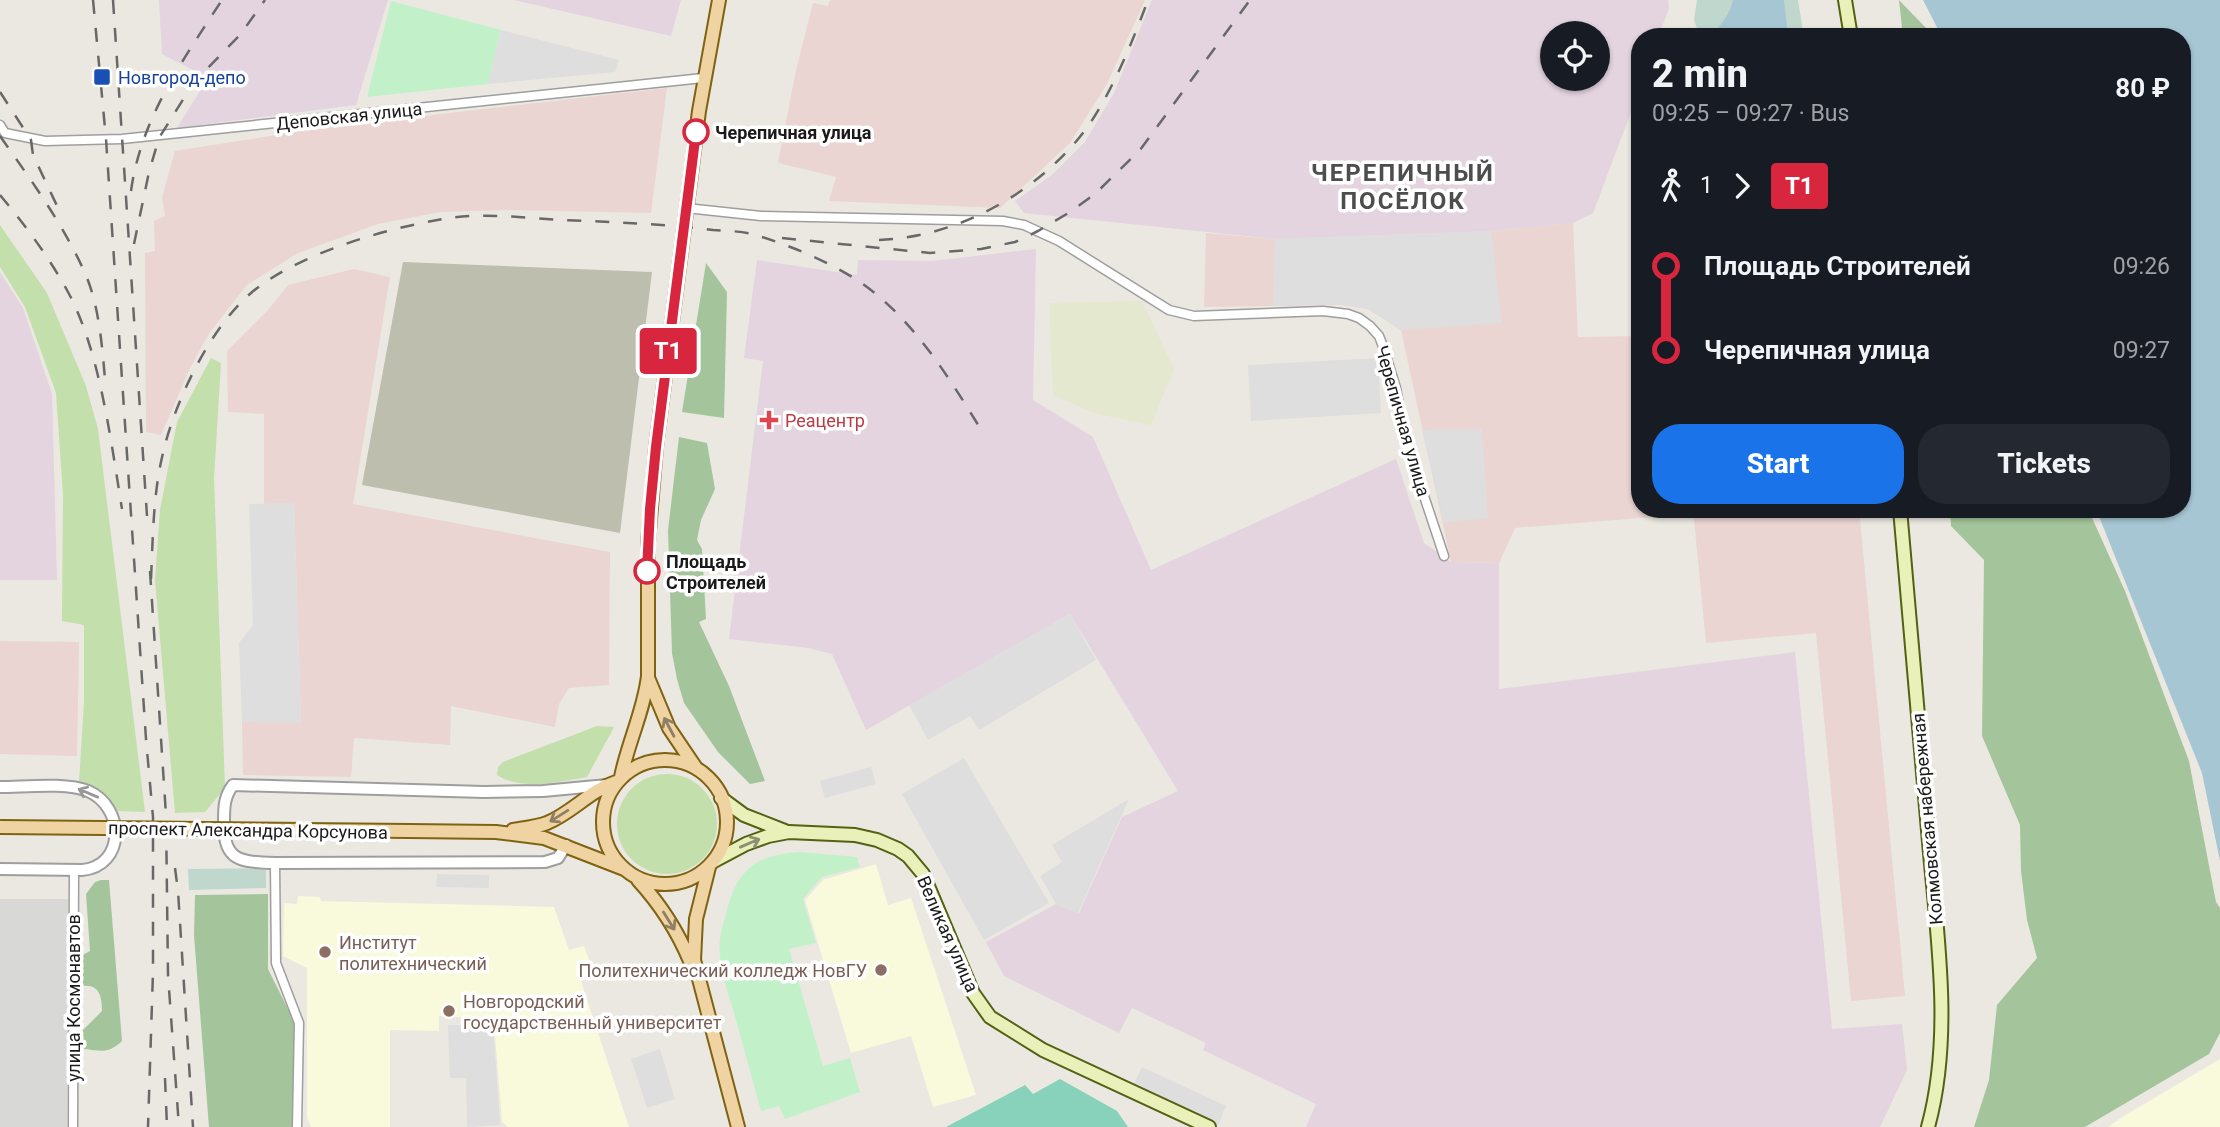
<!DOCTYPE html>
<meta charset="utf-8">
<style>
:root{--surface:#171b24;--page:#242831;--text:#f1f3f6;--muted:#9ea1a6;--accent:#1a73e8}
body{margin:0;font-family:Roboto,sans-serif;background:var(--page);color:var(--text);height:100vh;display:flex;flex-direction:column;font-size:26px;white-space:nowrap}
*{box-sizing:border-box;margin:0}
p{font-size:23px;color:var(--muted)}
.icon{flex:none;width:38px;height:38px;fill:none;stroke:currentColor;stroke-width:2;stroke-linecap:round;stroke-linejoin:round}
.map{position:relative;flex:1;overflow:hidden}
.panel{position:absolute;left:1631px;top:28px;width:560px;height:490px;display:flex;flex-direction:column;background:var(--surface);border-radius:28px;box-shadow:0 2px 5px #0004}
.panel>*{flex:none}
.badge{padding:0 14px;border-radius:5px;font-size:24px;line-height:46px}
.controls{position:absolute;left:1540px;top:21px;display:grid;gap:14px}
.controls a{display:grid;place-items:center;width:70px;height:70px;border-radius:50%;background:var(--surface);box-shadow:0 2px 5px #0004;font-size:35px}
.map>.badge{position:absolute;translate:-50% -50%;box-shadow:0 0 0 4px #fff}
.legs{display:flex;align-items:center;gap:10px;height:77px;padding:0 21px;font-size:23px}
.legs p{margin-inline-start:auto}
.overview{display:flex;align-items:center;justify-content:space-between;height:119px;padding:0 21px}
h1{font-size:38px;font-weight:800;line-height:52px}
.action{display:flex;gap:14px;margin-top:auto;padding:14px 21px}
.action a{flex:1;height:80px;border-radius:28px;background:var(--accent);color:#fff;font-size:28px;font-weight:800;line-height:80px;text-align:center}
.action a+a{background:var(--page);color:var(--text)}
ul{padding:0 21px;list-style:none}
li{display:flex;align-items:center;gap:24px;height:84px;font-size:26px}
li i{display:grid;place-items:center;width:10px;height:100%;margin:0 9px;background:currentColor}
li i::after{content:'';width:18px;height:18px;margin:-9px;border:5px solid;border-radius:50%;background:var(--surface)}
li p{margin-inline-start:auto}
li:first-child i{background:linear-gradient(#0000 50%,currentColor 0)}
li:last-child i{background:linear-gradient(currentColor 50%,#0000 0)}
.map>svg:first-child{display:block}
.residential{fill:#d8d8d7}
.commercial{fill:#ead5d2}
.industrial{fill:#e3d4df;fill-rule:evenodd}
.education{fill:#f8fadb}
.construction{fill:#bdbeae}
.farmland{fill:#e4e8ce}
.grass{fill:#c2dfac}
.forest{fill:#a4c59b}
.wetland{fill:#c0d7ce}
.park{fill:#c2f1c9}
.pitch{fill:#88d1ba}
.parking{fill:#dedede}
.water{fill:#a6c6d3}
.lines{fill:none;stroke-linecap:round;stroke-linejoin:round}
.minor-casing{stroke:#9e9e9e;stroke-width:11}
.tertiary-casing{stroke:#9e9e9e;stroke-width:14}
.secondary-casing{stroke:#536112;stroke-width:16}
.primary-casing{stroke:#7f6312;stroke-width:16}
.minor{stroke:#fff;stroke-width:8}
.tertiary{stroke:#fff;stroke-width:10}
.secondary{stroke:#e9f0ba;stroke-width:12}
.primary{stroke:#efd3a2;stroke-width:12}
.rail{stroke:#686868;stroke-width:2.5;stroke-dasharray:14 14;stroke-linecap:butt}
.primary-bridge-casing{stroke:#7f6312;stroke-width:16;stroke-linecap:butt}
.primary-bridge{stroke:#efd3a2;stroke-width:12}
.oneway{stroke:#8f8065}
.oneway2{stroke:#989898}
.oneway3{stroke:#8c9072}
.line-1-casing{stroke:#fff;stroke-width:16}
.line-1{stroke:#d7263d;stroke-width:10}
.transit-dot{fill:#1a4fb4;stroke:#fff;stroke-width:2.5}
.stop-1-dot{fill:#fff;stroke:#d7263d;stroke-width:3.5}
.health-dot{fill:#e0444e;stroke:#fff;stroke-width:2.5}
.education-dot{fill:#8d6e63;stroke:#fff;stroke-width:2.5}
.labels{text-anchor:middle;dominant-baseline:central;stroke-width:7;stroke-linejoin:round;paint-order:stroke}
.transit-label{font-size:18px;fill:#164399;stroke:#fff;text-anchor:start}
.street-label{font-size:18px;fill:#1a1a1a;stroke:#fff}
.stop-label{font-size:18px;font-weight:bold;fill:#1a1a1a;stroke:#fff;text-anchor:start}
.health-label{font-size:18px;fill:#be3a42;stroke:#fff;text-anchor:start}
.education-label{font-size:18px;fill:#785e54;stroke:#fff;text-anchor:start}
.district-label{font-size:24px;font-weight:bold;letter-spacing:2px;fill:#4d4d4d;stroke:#fff}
</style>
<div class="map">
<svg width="2220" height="1127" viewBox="0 0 2220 1127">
<rect width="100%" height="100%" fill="#ebe8e1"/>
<!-- residential -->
<path class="residential" d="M0 899H68L67 1127H0Z"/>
<!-- commercial -->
<path class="commercial" d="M830 0H1145L1107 84 1070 143 1000 208 829 201 836 177 778 163 796 70 813 3 828 6Z
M667 88 651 213 506 210 440 212 378 224 298 253 247 285 210 332 191 366 161 435 146 432 145 253 155 251 154 221 165 216 162 197 175 151 327 127Z
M1573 223 1578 337 1640 336V509H1677L1678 515 1515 528 1499 563 1451 562 1401 330 1368 309 1343 305 1204 307 1206 233 1275 239 1491 231Z
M354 269 390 277 353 504 610 552 609 685 569 688 559 704 555 727 451 706 450 745 354 738 351 777 243 775 242 722H301L294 503 264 504V414L228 412 227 351 268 310 288 285Z
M1693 509H1859L1905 996 1851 1001 1816 633 1706 643Z
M0 641 79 642 77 756 0 754Z"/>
<!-- industrial -->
<path class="industrial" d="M159 0H388L356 105 177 128 208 78 162 54Z
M514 0H681L671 36Z
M1152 0H1668L1669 9 1658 37H1640V88L1593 213 1573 223 1491 231 1275 239 1024 213 1015 201 1052 175 1085 142 1114 93ZM1552 33H1598V79H1552Z
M1036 249 1033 400 1093 437 1151 570 1396 459 1424 543 1451 562 1499 563V689L1795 652 1832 1029 1902 1024 1907 1070 1880 1127H1306L1316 1104 1203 1050 1206 1043 1132 1008 1119 1033 1004 976 986 942 1056 904 1079 913 1122 817 1178 791 1070 614 866 730 832 654 809 648 729 639 763 361 744 358 757 260 857 275 858 260 932 261Z
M0 272 23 308 52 394 57 580H0Z"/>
<!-- education -->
<path class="education" d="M876 864 888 905 911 898 976 1095 933 1107 911 1036 851 1053 805 900 823 880Z
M298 896 320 897 321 901 554 907 569 950 584 946 594 973 580 978 629 1127H508L502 1122 494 1023 490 1019 439 1016V1031L390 1030V1127H311L307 1118V968L283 956 284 903 297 904Z
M2220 1059V1127H2108L2124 1116Z"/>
<!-- construction -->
<path class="construction" d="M403 262 652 272 620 533 362 485Z"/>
<!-- farmland -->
<path class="farmland" d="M1142 301 1174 369 1151 425 1097 414 1053 395 1049 303Z"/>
<!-- grass -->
<path class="grass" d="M0 225 47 293 86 386 98 429 145 812 118 811 100 790 79 782 84 702V625L62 621 63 495 56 393 25 307 0 267Z
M211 358 221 363 214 478 225 788 205 812 175 813 155 580 160 510 177 422Z
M597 726 614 727 587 777C559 782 522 791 497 775L498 767 503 762Z
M617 824a50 50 0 1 1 100 0a50 50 0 1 1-100 0Z"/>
<!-- forest -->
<path class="forest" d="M1899 0 1927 29 1930 37H1903Z
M706 263 727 292 724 418 682 412Z
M679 437 707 443 715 489 701 520 697 540 702 549 706 619 699 622 729 686 765 781 750 784 718 752 684 703 677 679 672 653 668 530Z
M1950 509H2088L2125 591 2189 761 2216 902 2220 908V1033L2209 1054 2085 1127H1974L1989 1080 1997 1005 2037 958 2027 920 2021 871 2020 825 1982 736 1984 560 1951 526Z
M101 880H109L122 1041C108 1054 102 1051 84 1049L81 1045 83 1030 102 1011C102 998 100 984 83 986L79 983C77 967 74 958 90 951L86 894 95 882Z
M268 894V969L295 1023 293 1127H209L194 935 195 895Z"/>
<!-- wetland -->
<path class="wetland" d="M1697 0H1798L1804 37H1700L1694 20Z
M266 868V888L189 890 188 869Z"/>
<!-- park -->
<path class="park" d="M391 1 501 30 488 84 367 97Z
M800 852 857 857 860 867 822 877 803 899 816 943 789 949 823 1066 850 1058 860 1092 785 1119 779 1106 761 1111C752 1078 743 1045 734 1013 729 994 721 975 720 956 718 941 722 928 726 914 737 870 754 855 800 852Z"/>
<!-- pitch -->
<path class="pitch" d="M1060 1079 1117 1111 1128 1127H946L1025 1085 1033 1094Z"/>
<!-- parking -->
<path class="parking" d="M501 30 619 60 615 72 488 84Z
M1491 231 1502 323 1401 330 1368 309 1343 305 1273 306 1275 239Z
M1378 358 1381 413 1251 421 1248 365Z
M1482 429 1488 518 1444 523 1422 430Z
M294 503 301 723 242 722 239 643 253 625 249 504Z
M1070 614 1096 660 979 730 970 716 928 740 909 705Z
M964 758 1049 903 984 940 902 794Z
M871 767 876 784 825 798 820 781Z
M1129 799 1078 913 1056 904 1040 876 1062 862 1052 845Z
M437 874 489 875V888L436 887Z
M493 1025 500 1125 467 1127 466 1078H450L448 1025Z
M660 1049 675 1099 647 1108 631 1059Z
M1142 1067 1226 1106 1218 1125 1133 1086Z"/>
<!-- water -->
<path class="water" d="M1733 0H1784L1787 27 1784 37H1713C1720 23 1730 16 1733 0Z
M1923 0H2220V861L2202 773 2096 509H2182V37H1942Z"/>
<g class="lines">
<defs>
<path id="minor" d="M0 125 5 133 45 141 122 139 703 78
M686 208 761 216 1003 221 1024 225 1059 241 1169 310 1194 316 1323 311 1348 314 1359 318 1370 326 1379 336 1384 349 1396 388 1405 439 1444 556
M275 863 276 963 299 1023 297 1127
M73 1127 74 870"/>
<path id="tertiary" d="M0 787C24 787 66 782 88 791 125 807 126 866 82 870L0 869
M566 845 558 858 545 862 275 863C240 862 223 861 224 822 224 807 224 797 233 785L484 792 543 791 607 785"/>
<path id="secondary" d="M1845 0 1851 37
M1900 509C1910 620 1920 731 1929 842 1937 935 1953 1036 1928 1127
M721 798 744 815 785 831
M714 861 746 844 768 836 789 832 855 835 877 840 898 849 908 856 923 874 973 993 990 1017 1043 1050 1209 1127"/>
<path id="primary" d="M649 680 669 728 696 768
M603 822a62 62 0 1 1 124 0a62 62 0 1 1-124 0Z
M621 777C628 742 644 711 648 676V543L656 447 699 111 719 0
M513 830C525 828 536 827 547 823 572 813 589 791 616 782
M409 831 496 832 544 838 624 869
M709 867 696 919 694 960 738 1127
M638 880C660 904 677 930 690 961"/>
</defs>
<!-- minor casing -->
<use href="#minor" class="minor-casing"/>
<!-- tertiary casing -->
<use href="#tertiary" class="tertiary-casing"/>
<!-- secondary casing -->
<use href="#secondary" class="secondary-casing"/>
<!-- primary casing -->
<use href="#primary" class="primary-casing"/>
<!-- minor -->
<use href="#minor" class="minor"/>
<!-- tertiary -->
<use href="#tertiary" class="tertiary"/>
<!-- secondary -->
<use href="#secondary" class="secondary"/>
<!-- primary -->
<use href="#primary" class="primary"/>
<!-- rail -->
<path class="rail" d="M93 0 106 139 146 739 153 817V972L148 1127
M113 0 147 516
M0 92 31 140 32 148
M0 136C31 180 63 224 85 273 99 305 102 345 105 379
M31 140 33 155 59 210
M131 191C141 118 183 60 222 0
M0 195C25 225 49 257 68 292 100 351 111 442 122 509
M782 238 930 253 981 249 1015 242 1038 231 1070 212 1095 194 1140 150 1250 0
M879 240C955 237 1030 197 1079 138 1108 103 1132 43 1148 0
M134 244 149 172 159 138 194 82 240 35 265 0
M150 571 166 815 168 975 179 1127
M151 579C153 537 153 494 163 453 175 401 210 328 251 293 297 254 384 229 443 219 481 212 524 218 563 220 614 222 663 224 713 230 728 231 744 231 759 236 794 247 832 263 863 284 916 322 951 381 985 436
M175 868 178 891 193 1127
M165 1078 167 1127"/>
<defs>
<path id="primary-bridge" d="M0 827 409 831"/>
</defs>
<!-- primary-bridge casing -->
<use href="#primary-bridge" class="primary-bridge-casing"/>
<!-- primary-bridge -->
<use href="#primary-bridge" class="primary-bridge"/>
</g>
<!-- one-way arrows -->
<defs><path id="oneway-shaft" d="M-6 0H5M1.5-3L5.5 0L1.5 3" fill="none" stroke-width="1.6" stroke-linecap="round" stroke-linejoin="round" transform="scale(1.75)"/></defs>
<g class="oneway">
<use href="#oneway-shaft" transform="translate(669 727) rotate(-118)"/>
<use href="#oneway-shaft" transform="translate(559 816) rotate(148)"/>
<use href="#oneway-shaft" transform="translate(669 921) rotate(58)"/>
</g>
<use class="oneway2" href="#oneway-shaft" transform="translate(88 793) rotate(-157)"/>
<use class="oneway3" href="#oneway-shaft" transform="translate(750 843) rotate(-23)"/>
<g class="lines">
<defs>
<path id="line-1" d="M647 571 650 509 656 447 696 132"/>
</defs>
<!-- line-1 casing -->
<use href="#line-1" class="line-1-casing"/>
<!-- line-1 -->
<use href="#line-1" class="line-1"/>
</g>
<!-- markers -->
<rect class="transit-dot" x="93" y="68" width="18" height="18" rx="3.5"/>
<g class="stop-1-dot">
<circle cx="696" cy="132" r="12"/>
<circle cx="647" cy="571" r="12"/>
</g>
<path class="health-dot" d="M765.5 409.5h7v7h7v7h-7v7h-7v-7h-7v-7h7z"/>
<g class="education-dot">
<circle cx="325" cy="952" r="7"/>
<circle cx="881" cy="970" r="7"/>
<circle cx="449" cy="1011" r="7"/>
</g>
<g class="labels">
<!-- transit labels -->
<g class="transit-label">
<text x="118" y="77">Новгород-депо</text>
</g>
<!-- street labels -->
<g class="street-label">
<text transform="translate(349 116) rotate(-6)">Деповская улица</text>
<text transform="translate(1403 421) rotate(74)">Черепичная улица</text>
<text transform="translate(1927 819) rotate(-95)">Колмовская набережная</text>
<text transform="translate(248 830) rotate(1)">проспект Александра Корсунова</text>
<text transform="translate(948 934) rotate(66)">Великая улица</text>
<text transform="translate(73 998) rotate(-90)">улица Космонавтов</text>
</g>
<!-- stop labels -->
<g class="stop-label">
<text x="715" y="132">Черепичная улица</text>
<text x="666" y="561">Площадь<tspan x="666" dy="21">Строителей</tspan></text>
</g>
<!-- health labels -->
<g class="health-label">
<text x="785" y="420">Реацентр</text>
</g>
<!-- education labels -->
<g class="education-label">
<text x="339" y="942">Институт<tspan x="339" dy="21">политехнический</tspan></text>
<text x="867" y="970" text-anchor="end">Политехнический колледж НовГУ</text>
<text x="463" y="1001">Новгородский<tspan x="463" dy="21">государственный университет</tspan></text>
</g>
<!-- district labels -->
<g class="district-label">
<text x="1403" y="173">ЧЕРЕПИЧНЫЙ<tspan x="1403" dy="28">ПОСЁЛОК</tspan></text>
</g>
</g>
</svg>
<div class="controls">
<a><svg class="icon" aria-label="locate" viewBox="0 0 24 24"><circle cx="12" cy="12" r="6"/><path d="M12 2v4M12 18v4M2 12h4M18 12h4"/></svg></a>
</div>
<b class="badge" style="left:668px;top:351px;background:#d7263d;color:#fff">Т1</b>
<section class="panel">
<div class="overview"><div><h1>2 min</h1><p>09:25 – 09:27 · Bus</p></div><b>80 ₽</b></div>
<div class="legs"><svg class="icon" aria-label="walk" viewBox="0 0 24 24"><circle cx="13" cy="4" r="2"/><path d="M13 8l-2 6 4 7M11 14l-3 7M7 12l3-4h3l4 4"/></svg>1<svg class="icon" aria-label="forward" viewBox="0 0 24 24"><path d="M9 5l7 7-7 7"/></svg><b class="badge" style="background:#d7263d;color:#fff">Т1</b></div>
<ul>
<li><i style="color:#d7263d"></i><b>Площадь Строителей</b><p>09:26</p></li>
<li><i style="color:#d7263d"></i><b>Черепичная улица</b><p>09:27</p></li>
</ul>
<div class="action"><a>Start</a><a>Tickets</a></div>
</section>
</div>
